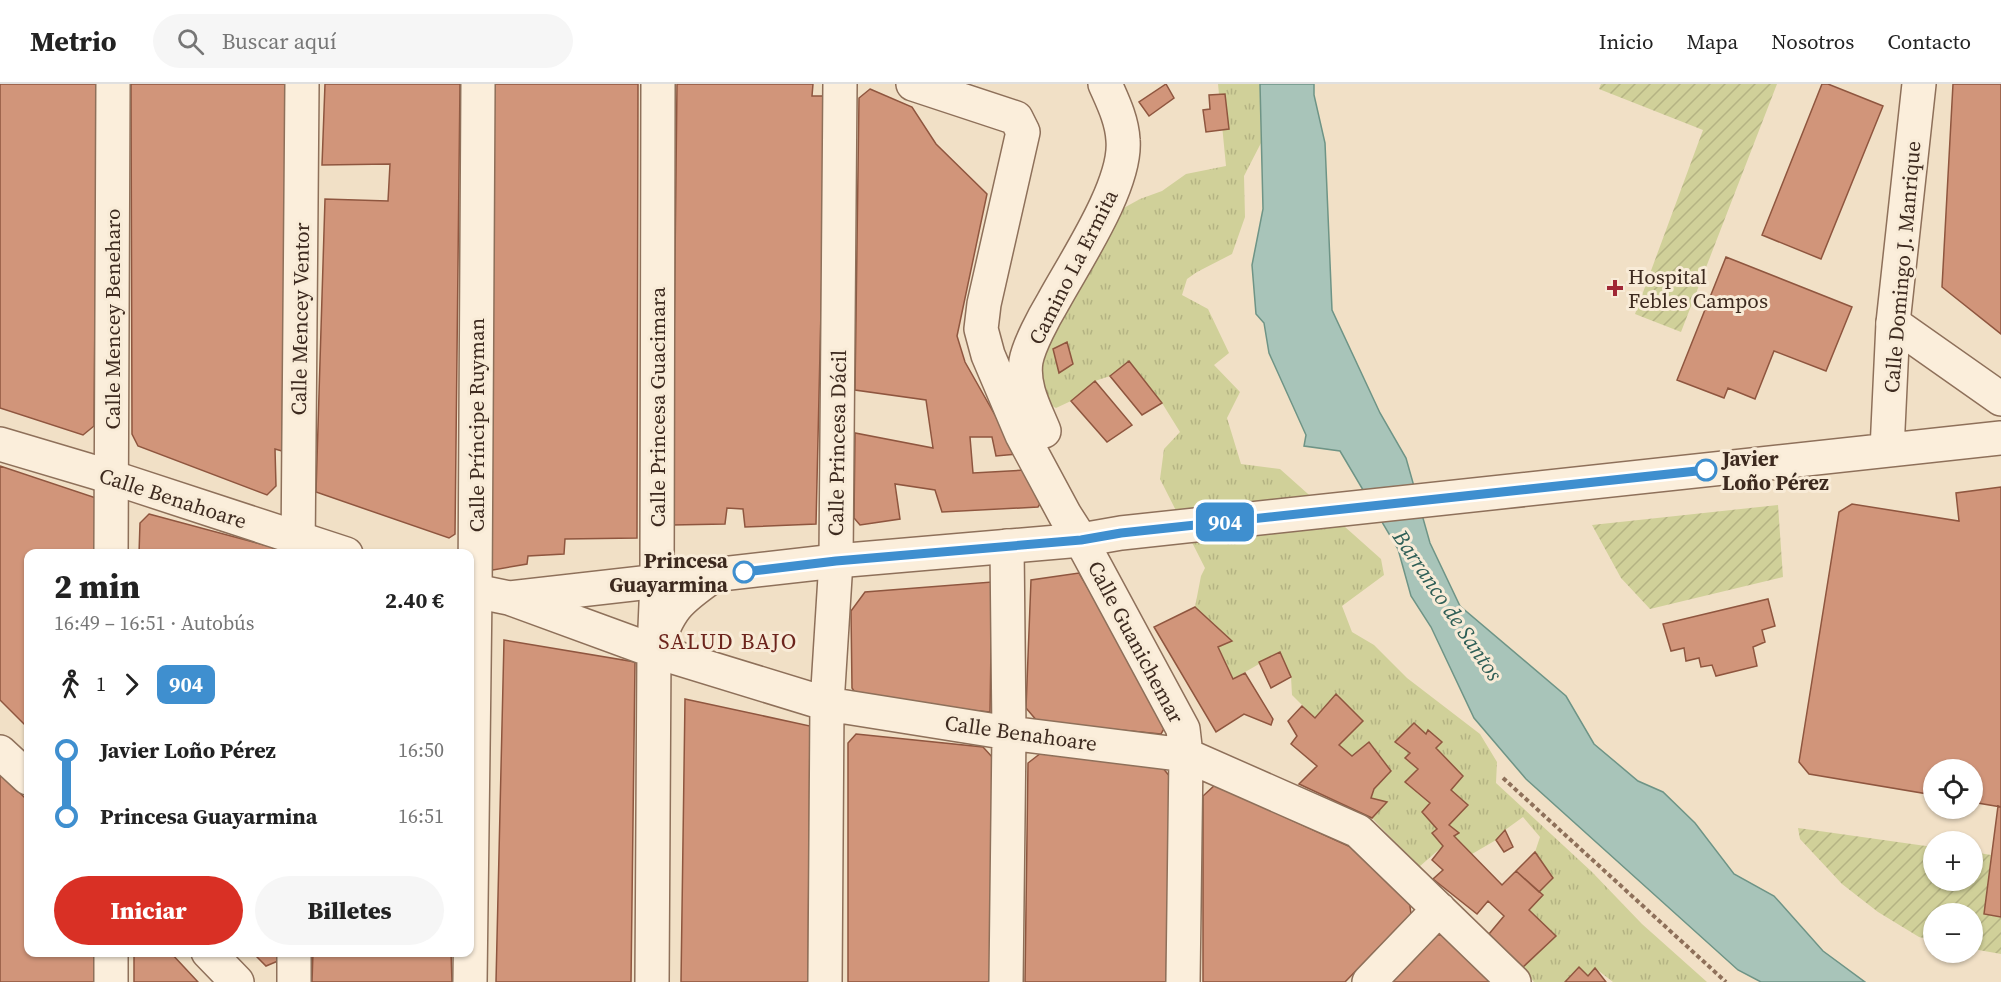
<!DOCTYPE html>
<html lang="es">
<meta charset="utf-8">
<style>
:root{--surface:#fff;--page:#f6f6f6;--text:#222;--muted:#767676;--line:#e0e0e0;--accent:#d93025}
body{margin:0;font-family:"Source Serif 4",serif;background:var(--page);color:var(--text);height:100vh;display:flex;flex-direction:column;font-size:22px;white-space:nowrap}
*{box-sizing:border-box;margin:0}
p{font-size:20px;color:var(--muted)}
.icon{flex:none;width:33px;height:33px;fill:none;stroke:currentColor;stroke-width:2;stroke-linecap:round;stroke-linejoin:round}
.map{position:relative;flex:1;overflow:hidden}
.drawer{position:absolute;left:24px;top:465px;width:450px;height:408px;display:flex;flex-direction:column;background:var(--surface);border-radius:12px;box-shadow:0 2px 4px #0004}
.drawer>*{flex:none}
.badge{padding:0 12px;border-radius:9px;font-size:21px;line-height:39px}
.buttons{position:absolute;left:1923px;top:675px;display:grid;gap:12px}
.buttons a{display:grid;place-items:center;width:60px;height:60px;border-radius:50%;background:var(--surface);box-shadow:0 2px 4px #0004;font-size:30px}
.map>.badge{position:absolute;translate:-50% -50%;box-shadow:0 0 0 3px #fff}
.legs{display:flex;align-items:center;gap:9px;height:66px;padding:0 30px;font-size:20px}
.legs p{margin-inline-start:auto}
.headline{display:flex;align-items:center;justify-content:space-between;height:102px;padding:0 30px}
h1{font-size:33px;font-weight:800;line-height:45px}
.cta{display:flex;gap:12px;margin-top:auto;padding:12px 30px}
.cta a{flex:1;height:69px;border-radius:36px;background:var(--accent);color:#fff;font-size:24px;font-weight:800;line-height:69px;text-align:center}
.cta a+a{background:var(--page);color:var(--text)}
ul{padding:0 30px;list-style:none}
li{display:flex;align-items:center;gap:21px;height:66px;font-size:22px}
li i{display:grid;place-items:center;width:9px;height:100%;margin:0 8px;background:currentColor}
li i::after{content:'';width:15px;height:15px;margin:-8px;border:4px solid;border-radius:50%;background:var(--surface)}
li p{margin-inline-start:auto}
li:first-child i{background:linear-gradient(#0000 50%,currentColor 0)}
li:last-child i{background:linear-gradient(currentColor 50%,#0000 0)}
header{display:flex;align-items:center;gap:36px;box-sizing:border-box;height:84px;padding:0 30px;background:var(--surface);border-bottom:2px solid var(--line)}
header strong{font-size:28px}
nav{display:flex;gap:33px;margin-inline-start:auto;font-size:21px}
.search{width:420px;height:54px;background:var(--page);display:flex;align-items:center;gap:15px;box-sizing:border-box;padding:0 21px;border-radius:33px;color:var(--muted);font-size:22px}
.map>svg:first-child{display:block}
.grass{fill:url(#grass-tufts)}
.garden{fill:url(#garden-furrows)}
.water{fill:#a8c4b9;stroke:#6e9486;stroke-width:1.5}
.building{fill:#d1957a;stroke:#8f563f;stroke-width:1.5}
.lines{fill:none;stroke-linecap:round;stroke-linejoin:round}
.minor-casing{stroke:#8e705a;stroke-width:36}
.tertiary-casing{stroke:#8e705a;stroke-width:36}
.path{stroke:#8e705a;stroke-width:4;stroke-dasharray:4.5 3;stroke-linecap:butt}
.minor{stroke:#fbeedb;stroke-width:33}
.tertiary{stroke:#fbeedb;stroke-width:33}
.line-1-casing{stroke:#fff;stroke-width:14}
.line-1{stroke:#3f8fcf;stroke-width:9}
.poi-dot{fill:#a02735;stroke:#f8ebd7;stroke-width:2}
.stop-1-dot{fill:#fff;stroke:#3f8fcf;stroke-width:3}
.labels{text-anchor:middle;dominant-baseline:central;stroke-width:6;stroke-linejoin:round;paint-order:stroke}
.street-label{font-size:21px;fill:#3d2a1f;stroke:#f8ebd7}
.poi-label{font-size:21px;fill:#3d2a1f;stroke:#f8ebd7;text-anchor:start}
.stop-label{font-size:21px;font-weight:bold;fill:#3d2a1f;stroke:#f8ebd7;text-anchor:start}
.water-label{font-size:22px;font-style:italic;fill:#2e5e56;stroke:#f8ebd7}
.neighbourhood-label{font-size:22px;letter-spacing:1.5px;fill:#6c241c;stroke:#f8ebd7}
</style>
<header>
<strong>Metrio</strong>
<div class="search"><svg class="icon" aria-label="search" viewBox="0 0 24 24"><circle cx="10" cy="10" r="6"/><path d="M15 15l6 6"/></svg>Buscar aquí</div>
<nav><a>Inicio</a><a>Mapa</a><a>Nosotros</a><a>Contacto</a></nav>
</header>
<div class="map">
<svg width="2001" height="898" viewBox="0 0 2001 898">
<defs>
<pattern id="grass-tufts" width="24" height="20" patternUnits="userSpaceOnUse" patternTransform="scale(1.5)"><rect width="24" height="20" fill="#d0d099"/><path d="M3 7l-1-3M5 7V3M7 7l1-3M15 17l-1-3M17 17v-4M19 17l1-3" fill="none" stroke="#b4b383"/></pattern>
<pattern id="garden-furrows" width="10" height="10" patternUnits="userSpaceOnUse" patternTransform="scale(1.5)"><rect width="10" height="10" fill="#d0d099"/><path d="M-1 1l2-2M0 10L10 0M9 11l2-2" fill="none" stroke="#b4b383"/></pattern>
</defs>
<rect width="100%" height="100%" fill="#f1e0c6"/>
<!-- grass -->
<path class="grass" d="M1218 0H1260L1261 59 1244 92 1245 133 1232 170 1197 188 1187 195 1182 211 1208 225 1229 269 1214 281 1240 308 1227 334 1241 380 1280 385 1381 475 1384 491 1342 522 1352 548 1374 561 1407 594 1480 650 1497 678 1496 699 1592 788 1642 840 1707 898H1613L1595 884 1588 892 1579 884 1565 898H1534L1522 884 1556 852 1529 826 1539 808 1553 794 1535 768 1540 753 1523 733 1505 746 1496 756 1472 770 1443 762 1419 783 1372 734 1387 718 1371 714 1374 705 1391 686 1369 658 1352 672 1335 659 1363 637 1337 611 1315 634 1292 611 1291 593 1280 568 1233 595 1218 563 1231 556 1195 523 1201 492 1205 484 1160 395 1164 365 1180 348 1162 319 1129 277 1110 292 1095 297 1071 317 1056 324 1041 316 1032 282 1111 131 1140 115 1162 107 1186 90 1226 82Z"/>
<!-- garden -->
<path class="garden" d="M1601 0H1777L1681 248 1635 230 1703 46 1599 5Z
M1778 421 1783 493 1650 525 1621 494 1592 441Z
M1798 744 1933 763 1934 796H1972L1973 768 1991 771 1984 830 2001 833V870L1973 865 1972 830H1934L1933 856 1919 853 1878 828 1842 800 1800 755Z"/>
<!-- water -->
<path class="water" d="M1260 0H1314V11L1325 59 1332 226 1380 329 1406 374 1430 459 1460 522 1566 612 1594 660 1638 697 1663 708 1695 739 1734 790 1774 812 1823 867 1865 898H1761L1738 886 1526 695 1474 634 1431 543 1411 512 1398 465 1340 367 1304 362 1306 351 1269 269 1264 239 1256 230 1252 181 1263 125Z"/>
<!-- building -->
<path class="building" d="M0 0H97L94 342 83 351 0 324Z
M131 0H286L282 367 275 365 276 402 267 411 138 362 132 350Z
M325 0H460L455 450 449 454 316 408 325 115 388 117 390 80 322 81Z
M494 0H638L637 454 565 455 564 470 528 472 527 480 493 486 485 476Z
M677 0H813L812 12H826L816 440 745 443 743 425 727 424 725 440 672 441Z
M1166 0 1174 14 1149 32 1139 18Z
M1822 0H1828L1883 22 1821 175 1762 151Z
M1953 0H2001V250L1942 203Z
M870 5 912 23 936 60 987 110 957 252 965 278 1017 370 996 372 992 353H970L973 389 1026 386 1045 412 1038 423 942 428 935 406 895 400 900 435 860 441 854 434 855 349 933 364 926 316 855 306 859 14Z
M1225 10 1229 45 1206 48 1203 26 1210 25 1209 11Z
M1726 173 1852 223 1826 287 1774 267 1755 315 1728 304 1724 314 1677 296Z
M1067 258 1073 280 1059 289 1053 265Z
M1129 277 1162 319 1142 331 1110 292Z
M1095 297 1132 341 1107 358 1071 317Z
M0 382 96 414 101 470H28V644L0 616Z
M2001 403V723L1972 718V686H1934V711L1809 690 1799 678 1839 428 1852 420 1959 437 1956 409Z
M149 430 272 463 277 470H139L140 439Z
M1079 489 1168 638 1161 650 1038 638 1026 624 1031 496Z
M992 498 990 628 860 616 852 604 851 527 865 508Z
M1768 515 1775 542 1762 546 1765 558 1753 563 1757 582 1716 592 1712 581 1701 583 1699 574 1686 577 1684 564 1671 567 1663 540Z
M1195 523 1232 557 1218 563 1233 595 1245 589 1273 635 1271 641 1244 630 1216 648 1154 543Z
M504 556 635 578 631 898H496Z
M1280 568 1291 593 1271 604 1259 578Z
M1336 610 1363 637 1339 661 1352 672 1369 658 1391 687 1374 705 1371 714 1387 718 1372 734 1299 700 1317 682 1291 660 1297 652 1288 637 1302 622 1315 634Z
M685 615 810 642 808 898H681Z
M1414 639 1426 650 1428 646 1442 658 1436 664 1463 692 1451 706 1468 721 1449 741 1459 749 1454 752 1502 801 1516 787 1543 811 1529 826 1556 852 1522 884 1489 850 1504 832 1488 817 1477 830 1433 795 1443 786 1432 776 1443 762 1432 749 1437 745 1422 728 1430 719 1405 698 1418 685 1405 674 1410 669 1395 658Z
M856 650 983 663 993 674 990 898H848V659Z
M1041 669 1162 683 1171 694 1166 898H1025L1028 679Z
M0 689 28 717V868H98V898H0Z
M1215 701 1355 765 1409 815 1411 830 1345 898H1203V712Z
M1998 722 2001 723V833L1984 830Z
M1505 746 1513 763 1504 768 1496 756Z
M1535 768 1553 794 1539 808 1516 787Z
M1435 851H1447L1496 898H1390Z
M134 868H170L198 898H134Z
M252 868H278V877L266 882Z
M313 868H451L452 898H312Z
M1579 883 1588 892 1595 884 1606 898H1565Z"/>
<g class="lines">
<defs>
<path id="minor" d="M658 0 657 497 654 567 827 620 1009 649 1186 671 1358 747 1514 898
M913 0 1016 34 1023 48 984 220 981 245 988 271 1022 351 1065 431 1081 456 1183 645 1186 671 1183 898
M1893 239 2001 315
M1044 347C1035 325 1022 302 1026 277 1029 261 1044 233 1053 218 1074 179 1127 101 1123 56 1122 36 1113 18 1105 0
M111 470 113 0
M298 470 302 0
M111 898V868
M294 898V868
M470 898 475 508 478 0
M825 898 827 620 836 477 840 0
M1006 898 1009 649 1007 462
M1369 898 1439 825"/>
<path id="tertiary" d="M0 360 111 393 346 470
M1887 366 1893 239 1919 0
M470 506 509 514 654 567
M509 514 836 477 1081 456 1121 449 2001 354
M0 668 28 694
M208 868 237 898
M652 898 654 567C670 524 676 518 713 492"/>
</defs>
<!-- minor casing -->
<use href="#minor" class="minor-casing"/>
<!-- tertiary casing -->
<use href="#tertiary" class="tertiary-casing"/>
<!-- path -->
<path class="path" d="M1503 694 1726 898"/>
<!-- minor -->
<use href="#minor" class="minor"/>
<!-- tertiary -->
<use href="#tertiary" class="tertiary"/>
</g>
<g class="lines">
<defs>
<path id="line-1" d="M744 488 836 477 1081 456 1121 449 1706 386"/>
</defs>
<!-- line-1 casing -->
<use href="#line-1" class="line-1-casing"/>
<!-- line-1 -->
<use href="#line-1" class="line-1"/>
</g>
<!-- markers -->
<path class="poi-dot" d="M1612 195h6v6h6v6h-6v6h-6v-6h-6v-6h6z"/>
<g class="stop-1-dot">
<circle cx="1706" cy="386" r="10"/>
<circle cx="744" cy="488" r="10"/>
</g>
<g class="labels">
<!-- street labels -->
<g class="street-label">
<text transform="translate(1073 183) rotate(-63)">Camino La Ermita</text>
<text transform="translate(1902 183) rotate(-85)">Calle Domingo J. Manrique</text>
<text transform="translate(112 235) rotate(-90)">Calle Mencey Beneharo</text>
<text transform="translate(300 235) rotate(-89)">Calle Mencey Ventor</text>
<text transform="translate(657 323) rotate(-90)">Calle Princesa Guacimara</text>
<text transform="translate(476 341) rotate(-90)">Calle Príncipe Ruyman</text>
<text transform="translate(837 359) rotate(-89)">Calle Princesa Dácil</text>
<text transform="translate(173 414) rotate(18)">Calle Benahoare</text>
<text transform="translate(1136 558) rotate(62)">Calle Guanichemar</text>
<text transform="translate(1021 649) rotate(8)">Calle Benahoare</text>
</g>
<!-- poi labels -->
<g class="poi-label">
<text x="1628" y="192">Hospital<tspan x="1628" dy="24">Febles Campos</tspan></text>
</g>
<!-- stop labels -->
<g class="stop-label">
<text x="1722" y="374">Javier<tspan x="1722" dy="24">Loño Pérez</tspan></text>
<text x="728" y="476" text-anchor="end">Princesa<tspan x="728" dy="24">Guayarmina</tspan></text>
</g>
<!-- water labels -->
<g class="water-label">
<text transform="translate(1448 521) rotate(56)">Barranco de Santos</text>
</g>
<!-- neighbourhood labels -->
<g class="neighbourhood-label">
<text x="728" y="557">SALUD BAJO</text>
</g>
</g>
</svg>
<div class="buttons">
<a><svg class="icon" aria-label="locate" viewBox="0 0 24 24"><circle cx="12" cy="12" r="6"/><path d="M12 2v4M12 18v4M2 12h4M18 12h4"/></svg></a>
<a>+</a>
<a>−</a>
</div>
<b class="badge" style="left:1225px;top:438px;background:#3f8fcf;color:#fff">904</b>
<section class="drawer">
<div class="headline"><div><h1>2 min</h1><p>16:49 – 16:51 · Autobús</p></div><b>2.40 €</b></div>
<div class="legs"><svg class="icon" aria-label="walk" viewBox="0 0 24 24"><circle cx="13" cy="4" r="2"/><path d="M13 8l-2 6 4 7M11 14l-3 7M7 12l3-4h3l4 4"/></svg>1<svg class="icon" aria-label="forward" viewBox="0 0 24 24"><path d="M9 5l7 7-7 7"/></svg><b class="badge" style="background:#3f8fcf;color:#fff">904</b></div>
<ul>
<li><i style="color:#3f8fcf"></i><b>Javier Loño Pérez</b><p>16:50</p></li>
<li><i style="color:#3f8fcf"></i><b>Princesa Guayarmina</b><p>16:51</p></li>
</ul>
<div class="cta"><a>Iniciar</a><a>Billetes</a></div>
</section>
</div>
